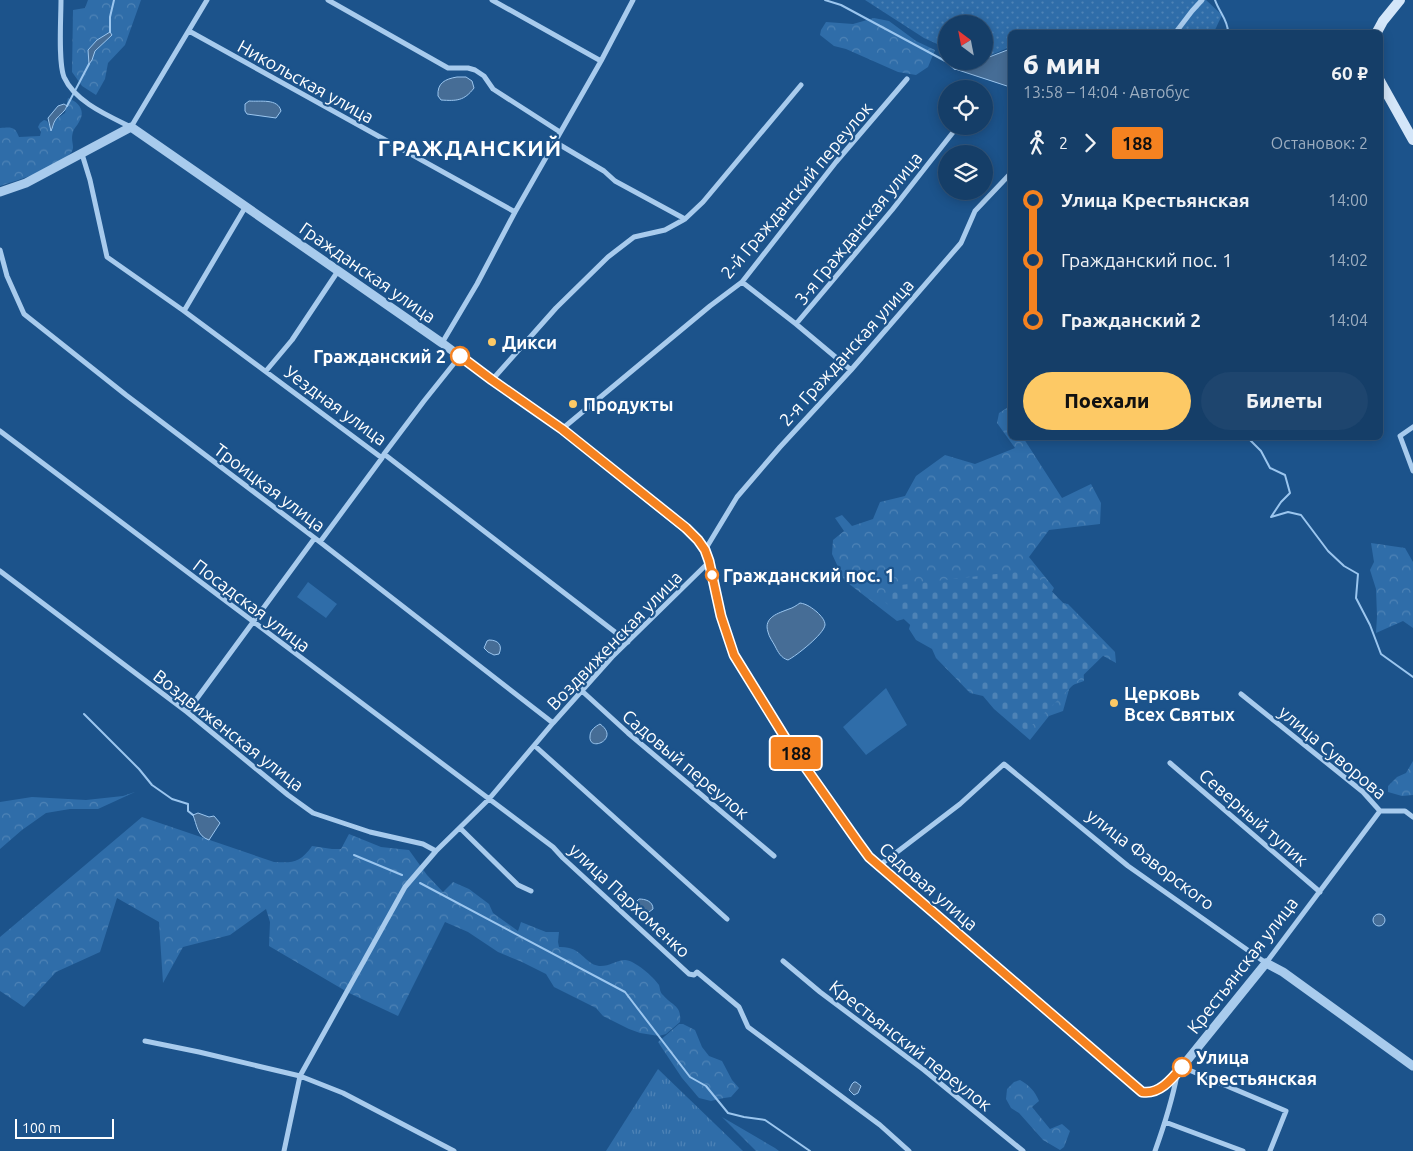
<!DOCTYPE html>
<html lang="ru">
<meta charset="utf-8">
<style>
:root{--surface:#153e68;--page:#1e456e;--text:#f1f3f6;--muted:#9daec0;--line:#34577c;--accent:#fdc965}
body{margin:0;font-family:Ubuntu,sans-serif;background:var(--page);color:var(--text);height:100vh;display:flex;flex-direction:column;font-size:19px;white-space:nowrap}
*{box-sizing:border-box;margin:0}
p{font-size:16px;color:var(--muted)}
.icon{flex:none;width:28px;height:28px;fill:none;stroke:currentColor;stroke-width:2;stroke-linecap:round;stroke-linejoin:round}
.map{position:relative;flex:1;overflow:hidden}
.details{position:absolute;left:1008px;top:30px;width:375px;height:410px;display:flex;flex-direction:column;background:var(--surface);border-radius:8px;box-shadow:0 2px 12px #0003,0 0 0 1px var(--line)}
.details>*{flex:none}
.badge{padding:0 10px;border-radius:4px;font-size:18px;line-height:32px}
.needle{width:32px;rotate:328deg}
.controls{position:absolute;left:938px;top:15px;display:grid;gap:10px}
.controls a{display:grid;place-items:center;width:55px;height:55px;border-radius:50%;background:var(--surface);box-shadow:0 2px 12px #0003,0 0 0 1px var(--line);font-size:25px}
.scale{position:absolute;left:15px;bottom:12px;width:99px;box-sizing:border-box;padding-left:5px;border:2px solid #fff;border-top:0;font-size:14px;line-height:18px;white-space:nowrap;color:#fff;-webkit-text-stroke:4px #1c538b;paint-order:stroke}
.map>.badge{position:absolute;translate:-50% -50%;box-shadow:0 0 0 2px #fff}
.legs{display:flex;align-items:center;gap:8px;height:55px;padding:0 15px;font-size:16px}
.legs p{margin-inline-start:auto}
.summary{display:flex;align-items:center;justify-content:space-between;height:85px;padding:0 15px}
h1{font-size:28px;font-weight:800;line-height:38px}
.primary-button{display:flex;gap:10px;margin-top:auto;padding:10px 15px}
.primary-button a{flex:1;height:58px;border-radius:30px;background:var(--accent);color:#111;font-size:20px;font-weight:800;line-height:58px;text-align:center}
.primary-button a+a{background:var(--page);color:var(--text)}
ul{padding:0 15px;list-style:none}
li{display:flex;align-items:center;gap:18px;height:60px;font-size:19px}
li i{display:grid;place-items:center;width:8px;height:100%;margin:0 6px;background:currentColor}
li i::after{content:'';width:12px;height:12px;margin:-6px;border:4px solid;border-radius:50%;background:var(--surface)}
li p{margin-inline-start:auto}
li:first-child i{background:linear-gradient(#0000 50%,currentColor 0)}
li:last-child i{background:linear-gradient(currentColor 50%,#0000 0)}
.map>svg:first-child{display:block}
.grass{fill:url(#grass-tufts)}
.forest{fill:url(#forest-crowns)}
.cemetery{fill:url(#cemetery-stones)}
.garden{fill:url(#garden-dots)}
.pitch{fill:#2f6da9}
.water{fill:#466d96;stroke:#9bc6ef}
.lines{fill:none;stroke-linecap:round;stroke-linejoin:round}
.stream{stroke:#9bc6ef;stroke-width:2}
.minor{stroke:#a8cbed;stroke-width:5}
.tertiary{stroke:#a8cbed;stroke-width:9}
.secondary{stroke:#d4e6f9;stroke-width:10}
.line-1-casing{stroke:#fff;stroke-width:11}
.line-1{stroke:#f58220;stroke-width:8}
.poi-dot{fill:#fdc965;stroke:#1c538b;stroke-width:2}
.stop-1-dot{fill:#fff;stroke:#f58220;stroke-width:2.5}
.labels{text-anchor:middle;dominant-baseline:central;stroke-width:4.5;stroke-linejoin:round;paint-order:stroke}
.street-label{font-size:18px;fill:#fff;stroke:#1c538b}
.poi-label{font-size:18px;font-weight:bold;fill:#fff;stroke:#1c538b;text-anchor:start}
.stop-label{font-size:18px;font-weight:bold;fill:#fff;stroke:#1c538b;text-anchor:start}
.district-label{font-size:22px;font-weight:bold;letter-spacing:1px;fill:#fff;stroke:#1c538b}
</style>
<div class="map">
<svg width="1413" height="1151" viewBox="0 0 1413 1151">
<defs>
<pattern id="grass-tufts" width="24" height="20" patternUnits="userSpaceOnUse" patternTransform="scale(1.25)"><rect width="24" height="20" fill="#2f6da9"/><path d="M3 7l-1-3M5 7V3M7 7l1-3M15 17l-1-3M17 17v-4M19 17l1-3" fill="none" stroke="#4e83b6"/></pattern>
<pattern id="forest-crowns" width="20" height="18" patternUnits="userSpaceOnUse" patternTransform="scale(1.25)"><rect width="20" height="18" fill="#2f6da9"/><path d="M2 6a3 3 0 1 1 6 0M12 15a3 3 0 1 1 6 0" fill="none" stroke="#4e83b6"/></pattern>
<pattern id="cemetery-stones" width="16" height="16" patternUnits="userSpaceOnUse" patternTransform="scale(1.25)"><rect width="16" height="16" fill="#2f6da9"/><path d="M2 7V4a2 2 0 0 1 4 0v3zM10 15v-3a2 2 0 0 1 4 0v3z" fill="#4e83b6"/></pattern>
<pattern id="garden-dots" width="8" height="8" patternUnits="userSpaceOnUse" patternTransform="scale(1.25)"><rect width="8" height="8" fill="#2f6da9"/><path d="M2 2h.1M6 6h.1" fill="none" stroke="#4e83b6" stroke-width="1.8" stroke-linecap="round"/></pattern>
</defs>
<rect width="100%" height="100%" fill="#1c538b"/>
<!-- grass -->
<path class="grass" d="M658 1069 743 1151H606Z"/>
<!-- forest -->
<path class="forest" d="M88 0H141L125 45 108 63 105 79 96 95 82 86 72 72 73 10 85 8Z
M874 18 889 21 916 41 935 50 928 67 916 75 898 72 846 49 834 46 820 35 821 30 826 22 853 24Z
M68 98C79 102 86 111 79 122 77 126 74 128 73 132 69 145 80 148 64 159 46 172 21 179 0 186V128C11 127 15 126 19 137L40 136 41 132 38 127 40 123 44 120 47 121 52 130 56 119 65 113Z
M1010 406V438H1024V439L1062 498 1091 484 1101 503 1100 524 1049 530 1029 557 1054 588 1047 600 1068 604 1115 652 1116 663 1089 648 1083 659 1084 681 1070 686 1063 711 1049 716 1030 740 994 709 983 696 970 693 936 658 932 649 916 640 909 629 911 622 895 600 904 619 897 621 844 580 832 554 833 540 844 531 835 518 842 515 852 526 873 519 880 502 905 496 916 476 945 455 975 464 1015 448 997 423 999 413Z
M1371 543 1405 548 1413 562V628L1403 621 1376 633 1377 616 1376 589 1370 570 1374 562Z
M1413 761V795L1402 796 1388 792V786L1397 777 1406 773Z
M135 792 98 809H70L46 813 22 830 0 849V802L32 797 86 800 123 796Z
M142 817 274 862C293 863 300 863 312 846L332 849H341L349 834 381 847 409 850 427 875 443 892 453 882 469 889 489 904 493 913 518 931 521 922 546 932H559L558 942 559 947C582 946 583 963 599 966 608 967 617 960 625 960 634 960 654 977 659 985 660 988 660 993 663 995 672 1006 682 1005 680 1022L666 1034 659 1036 640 1033 629 1029 603 1016 596 1008 554 987 546 974 522 962 498 952 468 932 445 922 398 1016 349 993 269 946 270 922 266 909 230 935 183 947 163 983 159 922 117 898 100 952 56 972 24 1007 0 991V937Z
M679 1024H683L695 1030 702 1047 709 1056 722 1061 732 1080 739 1088 731 1097 724 1098 711 1101 699 1098 682 1078 658 1042Z
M1020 1080C1029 1085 1035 1091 1039 1101L1032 1107 1050 1129 1062 1124 1070 1131 1064 1147 1060 1150 1043 1140 1019 1113 1011 1108 1006 1099 1007 1089 1014 1082Z
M722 1117 775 1148 779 1151H756Z"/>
<!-- cemetery -->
<path class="cemetery" d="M1031 570 1109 650 1026 731 883 600 892 586Z"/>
<!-- garden -->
<path class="garden" d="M865 0H1206L1222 15 1214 32H1010V47L984 58V24H946V48L924 38Z"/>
<!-- pitch -->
<path class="pitch" d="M308 582 337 604 326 618 297 597Z
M886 688 907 725 866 755 843 727Z"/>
<!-- water -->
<path class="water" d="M110 32 112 35 95 51 92 60 89 64 88 50 97 40Z
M1010 49V87L955 69 976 61H984V59Z
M457 77H466L472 81 474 88C464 101 457 101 441 100L438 96C437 83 445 79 457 77Z
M249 101C260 102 278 98 281 111L276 118 247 114 245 111V104Z
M64 104 67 106C65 112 60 114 56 119 53 123 53 127 51 131L48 118 58 106Z
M800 603C807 604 812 608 817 612 821 616 825 620 825 625 824 634 796 656 788 660 781 658 778 652 775 646 773 642 769 637 768 632 763 617 779 613 789 609 793 608 797 605 800 603Z
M489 640C498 640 503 645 499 654L494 655 488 652 484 648 487 641Z
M600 724C621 739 588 753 590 736 590 730 596 726 600 724Z
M198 813 209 817 214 816 220 823 209 840C197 836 197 825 193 815Z
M639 899C645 899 653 901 653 909L645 915 640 914 634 908 636 902Z
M1373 920a6 6 0 1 1 12 0a6 6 0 1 1-12 0Z
M854 1082H856L861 1086 858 1093 854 1095 849 1090 852 1084Z"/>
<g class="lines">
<!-- stream -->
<path class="stream" d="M825 0 841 5 947 62 955 69H957
M1215 0C1219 12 1228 20 1228 32
M110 32V17L114 0
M67 106 89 64
M1248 438 1261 451 1270 468 1285 475 1290 493 1281 502 1271 517 1288 512 1301 515 1328 551 1344 566 1358 574 1356 598 1370 625 1381 654 1413 677
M84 714 139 769 152 785 172 799 188 804V811L193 815
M354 855 402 875
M420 883 625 992 690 1077 706 1086 728 1113 744 1117 765 1120 810 1151"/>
<!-- minor -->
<path class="minor" d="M61 0C61 18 58 62 64 77 75 102 109 116 131 127L207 0
M328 0 448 68H468L475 70 484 76 493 89 560 132
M492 0 601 61
M189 31 515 212
M1176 32 1192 11 1202 0
M555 142 604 171 615 181 685 219
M82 154 90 180 107 257 184 311 382 458 384 454 628 642
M0 250 7 276 24 314 126 395 320 542 553 723
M742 282 796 324 851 370
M184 311 246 206
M796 324 892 210 958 126
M442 343 477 284 515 212 601 61 633 0
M266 371 292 340 338 271
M492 380 556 308 608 257 634 237 665 230 685 219 703 202 801 85
M1413 427 1400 436 1413 471
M562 429 710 306 742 282 836 162 907 79
M0 431 553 847 563 858 689 974 694 975 697 972 739 1007 748 1027 880 1125 909 1151
M384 454 424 401 460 356
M320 542 382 458
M705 550 737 497 780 447 851 370 961 243 975 211 1010 174
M0 571 187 712 288 795 313 813 370 832 423 844 436 851 489 799 553 723 612 657 709 562
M582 691 628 733 774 856
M1241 694 1363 792 1380 811H1405L1413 817
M187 712 314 539
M535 746 727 919
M1170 763 1320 892
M460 828 518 885 531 891
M880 865 960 804 1004 764 1128 866 1266 963 1380 811
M783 961 820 992 924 1070 1023 1151
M145 1041 199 1052 300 1076 343 1093 454 1151
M1182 1067 1286 1111 1270 1151
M1165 1122 1243 1151
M284 1151 300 1076 405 887 436 851
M1155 1151C1164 1126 1172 1101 1177 1075"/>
<!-- tertiary -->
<path class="tertiary" d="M0 192 26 183 131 127 442 343 492 380 562 429 686 529 698 540 705 550 709 561 721 616 734 655 789 744 858 843 869 857 1142 1092C1157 1095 1168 1083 1177 1073L1266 963 1283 972 1413 1066"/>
<!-- secondary -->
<path class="secondary" d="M1377 32 1383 21 1400 0
M1380 81 1413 140"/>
</g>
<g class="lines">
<defs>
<path id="line-1" d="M460 356 492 380 562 429 686 528 698 540 705 550 709 561 721 616 734 655 789 744 858 842 869 857 1142 1092C1159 1095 1172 1079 1182 1067"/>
</defs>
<!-- line-1 casing -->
<use href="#line-1" class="line-1-casing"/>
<!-- line-1 -->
<use href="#line-1" class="line-1"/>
</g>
<!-- markers -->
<g class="poi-dot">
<circle cx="492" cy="342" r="5"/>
<circle cx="573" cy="404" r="5"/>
<circle cx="1114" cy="703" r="5"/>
</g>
<g class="stop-1-dot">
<circle cx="460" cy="356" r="9"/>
<circle cx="712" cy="575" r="6"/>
<circle cx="1182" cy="1067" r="9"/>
</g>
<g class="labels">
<!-- street labels -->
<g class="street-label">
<text transform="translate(306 81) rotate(29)">Никольская улица</text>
<text transform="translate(796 190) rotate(-50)">2-й Гражданский переулок</text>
<text transform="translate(858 228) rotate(-51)">3-я Гражданская улица</text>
<text transform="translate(368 272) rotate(35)">Гражданская улица</text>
<text transform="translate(846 352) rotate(-48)">2-я Гражданская улица</text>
<text transform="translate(336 405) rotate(36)">Уездная улица</text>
<text transform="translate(270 487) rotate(37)">Троицкая улица</text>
<text transform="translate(252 605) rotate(37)">Посадская улица</text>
<text transform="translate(614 640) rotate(-46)">Воздвиженская улица</text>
<text transform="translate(229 730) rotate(38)">Воздвиженская улица</text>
<text transform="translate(1333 752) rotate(40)">улица Суворова</text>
<text transform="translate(686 764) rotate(40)">Садовый переулок</text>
<text transform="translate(1254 817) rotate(41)">Северный тупик</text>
<text transform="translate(1151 859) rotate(37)">улица Фаворского</text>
<text transform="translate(929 886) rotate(41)">Садовая улица</text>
<text transform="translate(630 900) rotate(43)">улица Пархоменко</text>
<text transform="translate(1242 965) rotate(-52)">Крестьянская улица</text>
<text transform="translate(911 1045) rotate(38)">Крестьянский переулок</text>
</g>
<!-- poi labels -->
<g class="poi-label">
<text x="502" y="342">Дикси</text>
<text x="583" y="404">Продукты</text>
<text x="1124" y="693">Церковь<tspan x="1124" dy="21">Всех Святых</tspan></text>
</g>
<!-- stop labels -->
<g class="stop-label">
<text x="446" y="356" text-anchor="end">Гражданский 2</text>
<text x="723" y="575">Гражданский пос. 1</text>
<text x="1196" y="1057">Улица<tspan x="1196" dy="21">Крестьянская</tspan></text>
</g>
<!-- district labels -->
<g class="district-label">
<text x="470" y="147">ГРАЖДАНСКИЙ</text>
</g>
</g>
</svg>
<div class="controls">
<a><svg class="needle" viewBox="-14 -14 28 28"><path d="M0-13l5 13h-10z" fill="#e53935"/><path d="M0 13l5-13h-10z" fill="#9daec0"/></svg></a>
<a><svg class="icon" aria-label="locate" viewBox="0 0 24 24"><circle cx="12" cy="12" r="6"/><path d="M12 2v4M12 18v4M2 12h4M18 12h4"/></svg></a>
<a><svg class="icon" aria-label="layers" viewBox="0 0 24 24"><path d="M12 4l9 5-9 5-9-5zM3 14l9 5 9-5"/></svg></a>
</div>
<div class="scale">100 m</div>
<b class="badge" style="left:796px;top:753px;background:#f58220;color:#111">188</b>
<section class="details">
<div class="summary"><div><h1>6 мин</h1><p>13:58 – 14:04 · Автобус</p></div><b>60 ₽</b></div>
<div class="legs"><svg class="icon" aria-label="walk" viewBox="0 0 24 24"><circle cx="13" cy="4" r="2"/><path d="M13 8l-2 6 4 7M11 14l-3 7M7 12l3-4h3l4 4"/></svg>2<svg class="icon" aria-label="forward" viewBox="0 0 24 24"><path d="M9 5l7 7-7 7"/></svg><b class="badge" style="background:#f58220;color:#111">188</b><p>Остановок: 2</p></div>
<ul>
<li><i style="color:#f58220"></i><b>Улица Крестьянская</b><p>14:00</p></li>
<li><i style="color:#f58220"></i><span>Гражданский пос. 1</span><p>14:02</p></li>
<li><i style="color:#f58220"></i><b>Гражданский 2</b><p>14:04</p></li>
</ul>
<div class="primary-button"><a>Поехали</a><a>Билеты</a></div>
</section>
</div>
